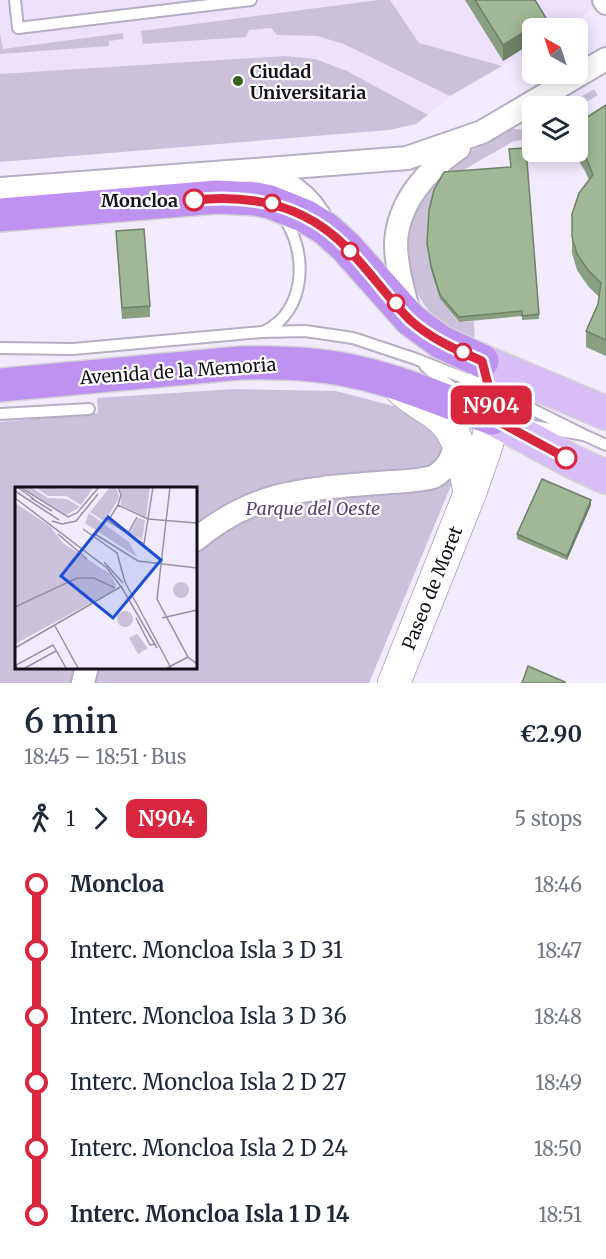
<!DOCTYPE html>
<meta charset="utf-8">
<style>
:root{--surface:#fff;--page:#f6f6f7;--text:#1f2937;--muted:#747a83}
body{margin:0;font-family:Merriweather,serif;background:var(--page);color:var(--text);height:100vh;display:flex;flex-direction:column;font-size:22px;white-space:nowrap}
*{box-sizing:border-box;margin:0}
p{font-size:20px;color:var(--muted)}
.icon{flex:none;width:33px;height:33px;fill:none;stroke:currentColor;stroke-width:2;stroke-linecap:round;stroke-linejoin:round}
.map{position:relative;height:683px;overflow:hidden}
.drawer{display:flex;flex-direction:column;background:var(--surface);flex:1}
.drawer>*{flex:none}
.badge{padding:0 12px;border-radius:9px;font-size:21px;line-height:39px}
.needle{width:39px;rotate:321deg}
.tools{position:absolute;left:522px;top:18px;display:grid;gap:12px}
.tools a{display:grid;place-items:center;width:66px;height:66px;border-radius:9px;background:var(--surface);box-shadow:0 3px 15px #0003;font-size:30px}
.map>.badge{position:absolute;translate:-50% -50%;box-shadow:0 0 0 3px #fff}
.legs{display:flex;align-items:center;gap:9px;height:66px;padding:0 24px;font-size:20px}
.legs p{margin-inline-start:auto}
.headline{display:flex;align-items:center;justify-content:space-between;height:102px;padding:0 24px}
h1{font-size:33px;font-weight:600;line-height:45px}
ul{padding:0 24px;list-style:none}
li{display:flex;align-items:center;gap:21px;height:66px;font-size:22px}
li i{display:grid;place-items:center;width:9px;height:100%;margin:0 8px;background:currentColor}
li i::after{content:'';width:15px;height:15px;margin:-8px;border:4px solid;border-radius:50%;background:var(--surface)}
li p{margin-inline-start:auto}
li:first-child i{background:linear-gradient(#0000 50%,currentColor 0)}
li:last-child i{background:linear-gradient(currentColor 50%,#0000 0)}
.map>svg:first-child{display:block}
.built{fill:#ede1fe}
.green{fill:#ccc1db;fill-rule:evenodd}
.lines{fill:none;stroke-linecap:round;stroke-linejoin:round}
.lane-casing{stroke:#b6aec2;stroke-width:14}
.street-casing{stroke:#b6aec2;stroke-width:26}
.secondary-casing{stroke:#b6aec2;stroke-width:34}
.primary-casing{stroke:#d5d4d5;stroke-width:36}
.highway-casing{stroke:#d5d4d5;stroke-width:36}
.lane{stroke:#fff;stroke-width:10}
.street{stroke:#fff;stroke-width:22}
.secondary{stroke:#fff;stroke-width:32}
.primary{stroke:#d7bef7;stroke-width:33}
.highway{stroke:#bd92f1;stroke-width:33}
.wall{fill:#8a9e80}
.shaded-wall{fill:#708168}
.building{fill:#a0b895;stroke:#708168;stroke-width:1.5}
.line-1-casing{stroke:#fff;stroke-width:14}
.line-1{stroke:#d7263d;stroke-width:9}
.poi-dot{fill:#37621f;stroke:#fff;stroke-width:2}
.stop-1-dot{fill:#fff;stroke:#d7263d;stroke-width:3}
.labels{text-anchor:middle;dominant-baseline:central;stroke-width:4.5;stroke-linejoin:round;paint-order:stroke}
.poi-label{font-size:18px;font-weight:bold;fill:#131017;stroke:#fff;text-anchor:start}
.stop-label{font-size:18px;font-weight:bold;fill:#131017;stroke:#fff;text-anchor:end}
.street-label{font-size:18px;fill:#131017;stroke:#fff}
.park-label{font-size:18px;font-style:italic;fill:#594275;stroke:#fff}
.inset-road{fill:none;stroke:#9993a1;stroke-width:1.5}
.view{fill:#1d4ed8;fill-opacity:0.15;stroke:#1d4ed8;stroke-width:3}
.inset-edge{fill:none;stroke:#131017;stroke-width:3}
</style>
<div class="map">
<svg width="606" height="683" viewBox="0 0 606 683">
<rect width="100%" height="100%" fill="#f2ebfd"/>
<!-- built -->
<path class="built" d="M0 0H604L568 28H532V49L450 96 416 124 0 162Z"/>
<!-- green -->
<path class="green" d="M379 0H390L419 43 502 66 450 96 344 44 317 36 277 35 271 28 249 30 246 37 143 44 141 31Z
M123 33V39L109 41V46L0 54V34L3 49Z
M285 56 315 59 347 71 428 115 416 124 389 130 0 162V74Z
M594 89 598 95 578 107 565 106Z
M509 128 523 130 524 139 512 142 453 176 431 271 440 299 458 322 474 321 475 343C462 335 446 329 436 318 404 288 399 242 419 204 421 199 424 192 427 188 449 162 480 145 509 128Z
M234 389 336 391 405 409 438 426 455 476 369 683H0V422L98 413 97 398ZM16 488H195V666H16Z"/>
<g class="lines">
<defs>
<path id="lane" d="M15 0 18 28 251 0
M265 331C307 311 308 250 283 217
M0 348 73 349 262 332 305 331 353 338 416 359 489 388 584 435
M425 366 458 392
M0 414 89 409
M533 426 584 435 606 445"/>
<path id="street" d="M604 0 606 3
M254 170 407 158 482 132 606 59
M0 189 254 170C285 180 310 194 324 225
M409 313C403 290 396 266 396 243 398 202 427 170 459 148
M195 540C254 491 305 489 378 483 396 481 416 482 433 477 448 469 455 454 455 438
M83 683 87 666"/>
<path id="secondary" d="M402 390C414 401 429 408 441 418 462 437 464 467 470 493
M394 683 470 493 487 444 492 418 489 388 482 361"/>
<path id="primary" d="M482 361 606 413
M492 418 573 462 606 477"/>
<path id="highway" d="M0 215 217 197 256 199 270 202 305 216 326 229 346 247 411 320 441 342 482 361
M0 385 240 363C280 362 321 363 360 373 405 383 449 403 492 418"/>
</defs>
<!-- lane casing -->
<use href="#lane" class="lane-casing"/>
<!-- street casing -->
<use href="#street" class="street-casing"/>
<!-- secondary casing -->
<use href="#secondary" class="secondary-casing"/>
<!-- primary casing -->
<use href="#primary" class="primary-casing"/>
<!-- highway casing -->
<use href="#highway" class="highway-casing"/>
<!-- lane -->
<use href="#lane" class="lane"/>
<!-- street -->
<use href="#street" class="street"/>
<!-- secondary -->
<use href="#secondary" class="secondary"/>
<!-- primary -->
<use href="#primary" class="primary"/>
<!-- highway -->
<use href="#highway" class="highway"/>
</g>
<!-- wall -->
<path class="wall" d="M465 0H535L546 28H532V43L503 61Z
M606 105V356L586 347V331L598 304 599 297 588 286 577 270 572 253V214L589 180 585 171 573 152H578V123Z
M116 231 150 306V317L122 319Z
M427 243 539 314V319L522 320V316L459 322 440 299 431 271Z
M591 505 567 560 517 539V534Z"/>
<!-- shaded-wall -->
<path class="shaded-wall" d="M546 18V28H532V43L503 61V45Z
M591 500V505L567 560V556Z"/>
<!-- building -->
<path class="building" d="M475 0H535L546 18 503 45Z
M606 105V340L586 331 598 304 601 283 588 270 577 254 572 237V214L579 193 593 175 585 155 578 143V123Z
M526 148 539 314 522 316V311L459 317 440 295 431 266 427 243 429 210 434 190 444 172 511 167 509 149Z
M144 229 150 306 122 308 116 231Z
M542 479 591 500 567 556 517 534Z
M528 666 565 682V683H522Z"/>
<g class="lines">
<defs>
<path id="line-1" d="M194 200C251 194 304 204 346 247 369 270 387 297 410 320 431 339 457 350 482 361L489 388 492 418 566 458"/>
</defs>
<!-- line-1 casing -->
<use href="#line-1" class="line-1-casing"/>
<!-- line-1 -->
<use href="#line-1" class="line-1"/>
</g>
<!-- markers -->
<circle class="poi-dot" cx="238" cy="81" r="6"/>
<g class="stop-1-dot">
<circle cx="194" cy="200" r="10"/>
<circle cx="272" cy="203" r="8"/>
<circle cx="350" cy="251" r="8"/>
<circle cx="396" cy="303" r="8"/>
<circle cx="463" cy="352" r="8"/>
<circle cx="566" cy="458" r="10"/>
</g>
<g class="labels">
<!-- poi labels -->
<g class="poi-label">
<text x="250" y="71">Ciudad<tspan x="250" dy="21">Universitaria</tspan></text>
</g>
<!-- stop labels -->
<g class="stop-label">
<text x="178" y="200">Moncloa</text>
</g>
<!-- street labels -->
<g class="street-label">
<text transform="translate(178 371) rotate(-4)">Avenida de la Memoria</text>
<text transform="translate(432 588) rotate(-68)">Paseo de Moret</text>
</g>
<!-- park labels -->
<g class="park-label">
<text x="313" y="508">Parque del Oeste</text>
</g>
</g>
<!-- overview -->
<g transform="translate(15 487)">
<rect width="182" height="182" fill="#f2ebfd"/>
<path d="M7 0H16L33 11 52 12 65 20 51 28ZM20 0 52 2 79 0 66 18 51 9H33ZM95 0 102 2 104 11 90 34 101 42 75 25ZM105 0H135L131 30 106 18ZM0 16 35 39 48 56 95 87 101 98 99 103 0 157ZM74 26 114 55 122 70 70 36ZM123 31 130 33 127 53 114 46ZM158 103a8 8 0 1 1 16 0a8 8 0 1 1-16 0ZM102 132a8 8 0 1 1 16 0a8 8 0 1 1-16 0ZM122 147 133 161 123 167 114 151Z" fill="#ccc1db"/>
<path class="inset-road" d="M2 0 19 12M5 0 53 30 62 26 84 0M103 0 106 8 103 18M138 0 133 32 129 57 93 34 103 18 133 32 182 36M155 0 142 112 173 170 182 177M0 4 44 33M0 11 92 81 107 101M16 11 37 24M37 34 47 37 61 34 83 7M68 42 102 66 110 95M113 46 122 30M43 47 72 72M80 47 123 74 182 81M89 75 108 96M110 95 156 181M107 101 142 161M0 120 62 91H79L100 101M121 131 135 158 140 157M147 131 182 123M40 139 63 181M0 161 107 99M2 181 1 178 38 158 51 181M10 181 41 164M152 181 173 170"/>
<path class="view" d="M93 30 146 73 98 131 46 89Z"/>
<rect width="182" height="182" class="inset-edge"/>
</g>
</svg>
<div class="tools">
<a><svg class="needle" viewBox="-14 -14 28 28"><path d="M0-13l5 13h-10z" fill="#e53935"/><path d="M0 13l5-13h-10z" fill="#747a83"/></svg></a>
<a><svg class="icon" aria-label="layers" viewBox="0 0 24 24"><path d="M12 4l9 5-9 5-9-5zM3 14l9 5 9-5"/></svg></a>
</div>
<b class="badge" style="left:491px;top:405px;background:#d7263d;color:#fff">N904</b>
</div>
<section class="drawer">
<div class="headline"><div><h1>6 min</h1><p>18:45 – 18:51 · Bus</p></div><b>€2.90</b></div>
<div class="legs"><svg class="icon" aria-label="walk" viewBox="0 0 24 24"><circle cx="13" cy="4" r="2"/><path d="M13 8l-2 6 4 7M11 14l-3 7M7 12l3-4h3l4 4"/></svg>1<svg class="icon" aria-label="forward" viewBox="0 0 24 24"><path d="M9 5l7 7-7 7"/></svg><b class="badge" style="background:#d7263d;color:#fff">N904</b><p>5 stops</p></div>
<ul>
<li><i style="color:#d7263d"></i><b>Moncloa</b><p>18:46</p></li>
<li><i style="color:#d7263d"></i><span>Interc. Moncloa Isla 3 D 31</span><p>18:47</p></li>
<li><i style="color:#d7263d"></i><span>Interc. Moncloa Isla 3 D 36</span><p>18:48</p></li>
<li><i style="color:#d7263d"></i><span>Interc. Moncloa Isla 2 D 27</span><p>18:49</p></li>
<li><i style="color:#d7263d"></i><span>Interc. Moncloa Isla 2 D 24</span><p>18:50</p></li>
<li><i style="color:#d7263d"></i><b>Interc. Moncloa Isla 1 D 14</b><p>18:51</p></li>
</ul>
</section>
